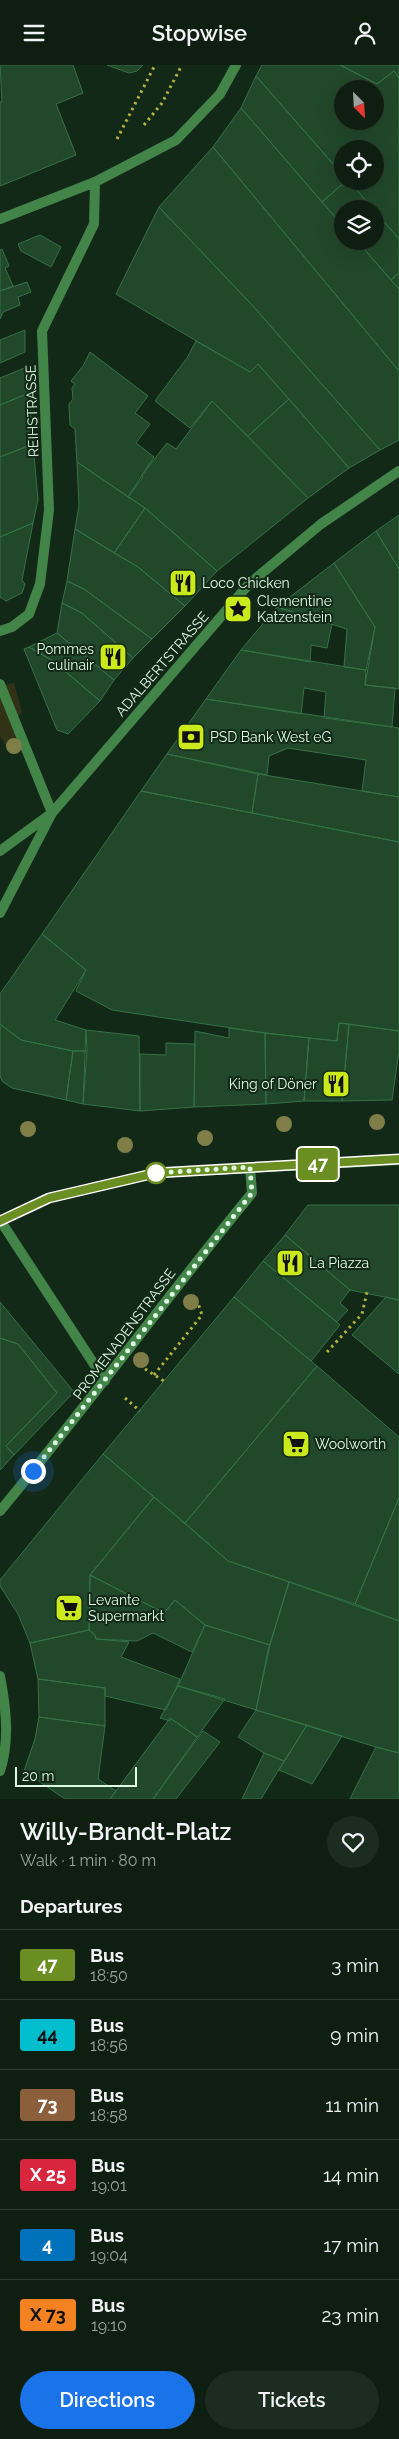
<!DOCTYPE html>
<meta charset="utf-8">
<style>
:root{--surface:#0e1f12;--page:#1c2c20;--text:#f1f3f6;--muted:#9ba29f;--line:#2e3d32;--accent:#1a73e8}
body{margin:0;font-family:Raleway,sans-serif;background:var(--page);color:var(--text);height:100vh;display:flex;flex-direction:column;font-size:19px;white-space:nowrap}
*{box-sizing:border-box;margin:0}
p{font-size:16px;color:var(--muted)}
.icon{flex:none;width:28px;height:28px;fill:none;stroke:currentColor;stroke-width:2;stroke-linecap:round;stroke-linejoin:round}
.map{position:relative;height:1734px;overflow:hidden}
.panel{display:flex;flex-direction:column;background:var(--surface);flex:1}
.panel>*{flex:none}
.badge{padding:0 10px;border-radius:4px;font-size:18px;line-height:32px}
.needle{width:32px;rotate:156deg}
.controls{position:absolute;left:334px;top:15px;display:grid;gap:10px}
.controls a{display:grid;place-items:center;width:50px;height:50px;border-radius:50%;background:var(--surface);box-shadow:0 5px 20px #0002,0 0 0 1px var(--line);font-size:25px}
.scale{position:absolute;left:15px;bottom:12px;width:122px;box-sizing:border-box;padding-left:5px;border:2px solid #defce3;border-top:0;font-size:14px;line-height:18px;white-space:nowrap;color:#defce3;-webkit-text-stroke:4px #132918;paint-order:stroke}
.you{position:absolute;width:25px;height:25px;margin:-12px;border:4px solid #fff;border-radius:50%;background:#1a73e8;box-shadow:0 0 0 8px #1a73e833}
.map>.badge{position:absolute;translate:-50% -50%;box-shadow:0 0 0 2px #fff}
h2{padding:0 20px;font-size:19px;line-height:45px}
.round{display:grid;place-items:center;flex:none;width:52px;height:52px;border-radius:26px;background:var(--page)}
.head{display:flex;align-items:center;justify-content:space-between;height:85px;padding:0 20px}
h1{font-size:24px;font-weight:600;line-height:38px}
.action{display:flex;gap:10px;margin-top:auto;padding:10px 20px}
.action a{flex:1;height:58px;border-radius:30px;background:var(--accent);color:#fff;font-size:20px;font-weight:600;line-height:58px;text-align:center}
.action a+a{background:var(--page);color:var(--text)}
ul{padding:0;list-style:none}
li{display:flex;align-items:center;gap:15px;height:70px;padding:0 20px;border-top:1px solid var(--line)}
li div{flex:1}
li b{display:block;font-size:19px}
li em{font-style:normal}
li .badge{min-width:55px;font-weight:700;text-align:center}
header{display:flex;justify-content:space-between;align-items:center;height:65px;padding:0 20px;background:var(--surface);font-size:22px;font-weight:600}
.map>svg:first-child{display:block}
.green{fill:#323217}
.building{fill:#21482b;stroke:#357245;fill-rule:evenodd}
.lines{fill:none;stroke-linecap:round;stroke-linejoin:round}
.path{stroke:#b2b23c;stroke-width:3;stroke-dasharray:2.5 4;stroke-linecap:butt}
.lane{stroke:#438449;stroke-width:10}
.street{stroke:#438449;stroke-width:10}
.tree{fill:#7f7e48}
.line-casing{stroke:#fff;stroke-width:11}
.line{stroke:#6b8e23;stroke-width:8}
.walk{stroke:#defce3;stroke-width:5;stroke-dasharray:0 9}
.stop-dot{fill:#fff;stroke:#6b8e23;stroke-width:2.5}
.labels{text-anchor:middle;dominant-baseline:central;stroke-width:4;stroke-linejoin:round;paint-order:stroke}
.street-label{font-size:14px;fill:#defce3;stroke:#132918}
.poi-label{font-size:14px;fill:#defce3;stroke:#132918;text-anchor:start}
</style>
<header><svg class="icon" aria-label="menu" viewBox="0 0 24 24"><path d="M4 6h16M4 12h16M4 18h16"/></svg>Stopwise<svg class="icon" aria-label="person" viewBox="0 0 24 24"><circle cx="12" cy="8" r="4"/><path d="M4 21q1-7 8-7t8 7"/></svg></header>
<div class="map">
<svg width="399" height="1734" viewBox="0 0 399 1734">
<rect width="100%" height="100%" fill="#132918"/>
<!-- green -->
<path class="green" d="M14 618 22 647 12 659 23 666 6 681 0 671V621Z"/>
<!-- building -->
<path class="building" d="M0 0H73L83 28 56 39 76 90 0 121V37H2Z
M107 0H143L137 6 129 8Z
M262 0H340L377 19 394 6 399 13V174L349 116H375V84H342V109L256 11ZM342 24H375V56H342Z
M340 0H399V13L394 6 377 19Z
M256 11 342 109V116H346L322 137 241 43Z
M241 43 342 160V176H357L399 224V306L213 82Z
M213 82 399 306V375L380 385 252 240 159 142Z
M346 116H349L373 144H342V160L322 137Z
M159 142 252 240 380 385 349 403 258 299 250 307 116 229Z
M375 146 399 174V208L391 215 357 176H375Z
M40 170 61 182 51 202 21 186 18 179Z
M2 184 9 201 5 203 13 221 0 226V185Z
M399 208V224L391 215Z
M27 217 31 227 18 232 20 240 3 247 0 254V226Z
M25 265V287L0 298V275Z
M196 276 250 307 258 299 289 334 248 371 212 336 190 363 155 336 187 293Z
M90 287 148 331 135 348 150 359 136 378 154 392 128 432 77 397 75 364 70 360 69 339 73 334 72 323 75 319 71 316 83 301Z
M27 302 29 328 0 340V313Z
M29 328 33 379 0 392V340Z
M289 334 349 403 308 433 248 371Z
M212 336 308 433 217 506 145 443 128 432 143 412 142 410 167 378 176 384Z
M33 379 38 435 33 458 0 472V392Z
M77 397 145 443 114 488 75 464 79 441Z
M145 443 217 506 185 541 138 502 114 488Z
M399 450V504L376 466Z
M33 458 22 515 25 519 22 528 6 536 0 532V472Z
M75 464 138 502 185 541 152 574 84 524 67 516Z
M376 466 399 504V624L365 620 375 562 334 498Z
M334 498 375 562 366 605 344 602 347 564 277 542Z
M67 516 84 524 152 574 133 593 82 548 62 538Z
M62 538 82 548 133 593 114 615 57 568Z
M277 542 332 559 327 583 311 580 310 597 241 585Z
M57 568 114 615 100 636 53 596 29 582Z
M29 582 53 596 100 636 68 669 57 665 24 584Z
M241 585 366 605 365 620 395 623 392 662 324 653 326 627 304 623 301 649 206 634Z
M206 634 399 663V732L362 726 366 695 288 683 269 691 267 710 167 689Z
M167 689 258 709 252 748 141 726Z
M258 709 399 732V777L252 748Z
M141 726 399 777V966L339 958 337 976 265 968 112 945 76 926 86 905 42 869Z
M42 869 86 905 55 955 86 965 87 986H73L21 975 0 959V929Z
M339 958 349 959 342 1036H304L309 973 337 976Z
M0 959 21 975 73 986 66 1035 12 1023 3 1017 0 1012Z
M349 959 399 966V986L392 1035 342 1036Z
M229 963 265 968 266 1039 194 1042 195 966 229 973Z
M86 965 139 971 140 1046 83 1039Z
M265 968 309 973 304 1036 266 1039Z
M166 978 195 979 194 1042 140 1046V989L166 990Z
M73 986H87L83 1039 66 1035Z
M308 1140H399V1235L350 1225 285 1170Z
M285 1170 350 1225 340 1238 348 1245 337 1257 263 1196Z
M263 1196 340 1260 311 1296 234 1232Z
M234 1232 317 1301 185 1458 103 1389Z
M386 1232 399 1235V1309L352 1270Z
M0 1237 74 1327 14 1390 6 1381 57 1328 18 1279 0 1273Z
M0 1273 18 1279 57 1328 6 1381 14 1390 0 1405Z
M317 1301 399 1372V1433L355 1539 228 1496 185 1458Z
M103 1389 154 1432 90 1510 89 1565 30 1578 18 1549 0 1521V1515Z
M154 1432 228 1496 289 1517 270 1580 205 1560 175 1535 164 1548 90 1510Z
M399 1433V1556L355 1539Z
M90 1510 164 1548 175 1535 205 1560 192 1587 153 1568 137 1576 96 1574 95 1570 89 1565Z
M289 1517 399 1556V1688L376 1682 256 1645 268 1585Z
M205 1560 270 1580 256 1645 178 1621Z
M89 1565 95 1570 96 1574 129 1577 121 1592 180 1614 166 1645 105 1631V1623L38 1614 30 1578Z
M38 1614 105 1623V1661L39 1652Z
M178 1621 225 1634 197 1672 170 1653V1656L160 1653Z
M256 1645 307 1660 284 1696 264 1688 238 1672Z
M39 1652 105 1661 98 1714 116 1726 110 1734H65L24 1706 35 1674Z
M170 1653 197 1672 153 1734H110Z
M307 1660 342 1671 312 1719 279 1705Z
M203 1666 220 1677 176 1734H153Z
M376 1682 399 1688V1734H350Z
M264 1688 284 1696 261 1734H242Z"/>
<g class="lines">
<!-- path -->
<path class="path" d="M144 60 162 38 182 0
M117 74 155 0
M327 1287 362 1249 367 1227
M145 1304 164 1316
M154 1310 202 1250 198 1238
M125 1333 140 1346"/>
<!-- lane -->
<path class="lane" d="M95 117 176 75 220 29 236 0"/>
<!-- street -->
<path class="street" d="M0 154 95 117 94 159 42 266 49 445 40 519 29 549 12 562 0 566
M0 619 52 748 0 848
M0 786 52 748 249 519 321 459 399 406
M0 1155 105 1316
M0 1156 49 1133 156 1108 399 1095
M0 1446C86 1342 166 1233 252 1128L250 1102
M0 1611C6 1643 10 1675 0 1706"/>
</g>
<!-- trees -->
<g class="tree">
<circle cx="14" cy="681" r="8"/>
<circle cx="377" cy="1057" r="8"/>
<circle cx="284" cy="1059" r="8"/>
<circle cx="28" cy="1064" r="8"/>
<circle cx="205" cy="1073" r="8"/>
<circle cx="125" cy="1080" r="8"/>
<circle cx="191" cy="1237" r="8"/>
<circle cx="141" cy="1295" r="8"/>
</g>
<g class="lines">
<defs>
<path id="line" d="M0 1156 49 1133 156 1108 399 1094"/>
</defs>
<!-- line casing -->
<use href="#line" class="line-casing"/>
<!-- line -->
<use href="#line" class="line"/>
<!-- walk -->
<path class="walk" d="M33 1406 252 1128 250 1102 156 1108"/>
</g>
<!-- icons -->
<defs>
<symbol id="restaurant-square" viewBox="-11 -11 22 22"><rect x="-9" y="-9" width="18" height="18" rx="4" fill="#caea1c" stroke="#132918"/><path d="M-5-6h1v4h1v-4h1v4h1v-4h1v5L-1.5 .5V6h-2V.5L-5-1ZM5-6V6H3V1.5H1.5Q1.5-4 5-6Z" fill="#111"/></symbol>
<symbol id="sight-square" viewBox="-11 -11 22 22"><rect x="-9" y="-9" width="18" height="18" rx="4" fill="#caea1c" stroke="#132918"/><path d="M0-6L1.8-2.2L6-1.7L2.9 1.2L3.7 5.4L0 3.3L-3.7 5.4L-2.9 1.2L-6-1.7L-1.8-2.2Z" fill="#111"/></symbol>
<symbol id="bank-square" viewBox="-11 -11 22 22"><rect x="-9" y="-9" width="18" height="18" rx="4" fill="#caea1c" stroke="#132918"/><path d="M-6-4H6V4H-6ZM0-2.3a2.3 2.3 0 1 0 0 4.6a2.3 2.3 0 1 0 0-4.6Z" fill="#111"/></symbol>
<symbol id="supermarket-square" viewBox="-11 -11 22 22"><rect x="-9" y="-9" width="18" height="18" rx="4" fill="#caea1c" stroke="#132918"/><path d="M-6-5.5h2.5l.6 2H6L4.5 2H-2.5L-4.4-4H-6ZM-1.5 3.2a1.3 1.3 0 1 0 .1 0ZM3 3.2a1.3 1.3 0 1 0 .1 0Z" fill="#111"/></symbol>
</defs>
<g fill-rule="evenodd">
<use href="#restaurant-square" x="167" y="502" width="32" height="32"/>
<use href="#sight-square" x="222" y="528" width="32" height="32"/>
<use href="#restaurant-square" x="97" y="576" width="32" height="32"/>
<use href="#bank-square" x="175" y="656" width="32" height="32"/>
<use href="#restaurant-square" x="320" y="1003" width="32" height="32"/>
<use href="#restaurant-square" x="274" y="1182" width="32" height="32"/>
<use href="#supermarket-square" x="280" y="1363" width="32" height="32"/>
<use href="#supermarket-square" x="53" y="1527" width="32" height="32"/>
</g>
<!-- markers -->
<circle class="stop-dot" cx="156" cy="1108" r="10"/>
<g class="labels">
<!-- street labels -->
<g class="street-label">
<text transform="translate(32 346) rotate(-92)">REIHSTRASSE</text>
<text transform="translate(162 599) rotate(-49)">ADALBERTSTRASSE</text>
<text transform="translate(124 1269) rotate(-53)">PROMENADENSTRASSE</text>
</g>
<!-- poi labels -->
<g class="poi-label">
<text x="202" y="518">Loco Chicken</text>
<text x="257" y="536">Clementine<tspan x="257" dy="16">Katzenstein</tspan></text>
<text x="94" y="584" text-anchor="end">Pommes<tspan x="94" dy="16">culinair</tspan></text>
<text x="210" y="672">PSD Bank West eG</text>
<text x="317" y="1019" text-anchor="end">King of Döner</text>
<text x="309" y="1198">La Piazza</text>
<text x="315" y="1379">Woolworth</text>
<text x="88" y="1535">Levante<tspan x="88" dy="16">Supermarkt</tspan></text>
</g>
</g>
</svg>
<div class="controls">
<a><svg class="needle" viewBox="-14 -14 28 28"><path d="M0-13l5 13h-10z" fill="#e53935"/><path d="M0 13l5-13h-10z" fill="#9ba29f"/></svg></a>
<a><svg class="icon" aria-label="locate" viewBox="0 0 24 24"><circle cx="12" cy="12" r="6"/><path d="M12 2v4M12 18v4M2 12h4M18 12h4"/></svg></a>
<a><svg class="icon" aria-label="layers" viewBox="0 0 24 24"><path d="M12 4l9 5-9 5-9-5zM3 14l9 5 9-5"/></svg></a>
</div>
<div class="scale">20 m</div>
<div class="you" style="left:33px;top:1406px"></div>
<b class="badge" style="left:318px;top:1099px;background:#6b8e23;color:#fff">47</b>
</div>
<section class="panel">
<div class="head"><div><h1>Willy-Brandt-Platz</h1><p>Walk · 1 min · 80 m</p></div><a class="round"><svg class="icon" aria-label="heart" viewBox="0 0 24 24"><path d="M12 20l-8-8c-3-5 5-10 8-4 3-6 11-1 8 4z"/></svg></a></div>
<h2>Departures</h2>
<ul>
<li><span class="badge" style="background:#6b8e23;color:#fff">47</span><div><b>Bus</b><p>18:50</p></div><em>3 min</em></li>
<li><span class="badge" style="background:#00becd;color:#111">44</span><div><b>Bus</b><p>18:56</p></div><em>9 min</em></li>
<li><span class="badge" style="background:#8b5e3c;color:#fff">73</span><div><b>Bus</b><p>18:58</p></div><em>11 min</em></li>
<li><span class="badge" style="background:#d7263d;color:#fff">X 25</span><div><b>Bus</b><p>19:01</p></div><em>14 min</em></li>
<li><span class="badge" style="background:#0072bc;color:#fff">4</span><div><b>Bus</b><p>19:04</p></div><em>17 min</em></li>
<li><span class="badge" style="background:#f58220;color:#111">X 73</span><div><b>Bus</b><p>19:10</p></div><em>23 min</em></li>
</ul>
<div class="action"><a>Directions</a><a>Tickets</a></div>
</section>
